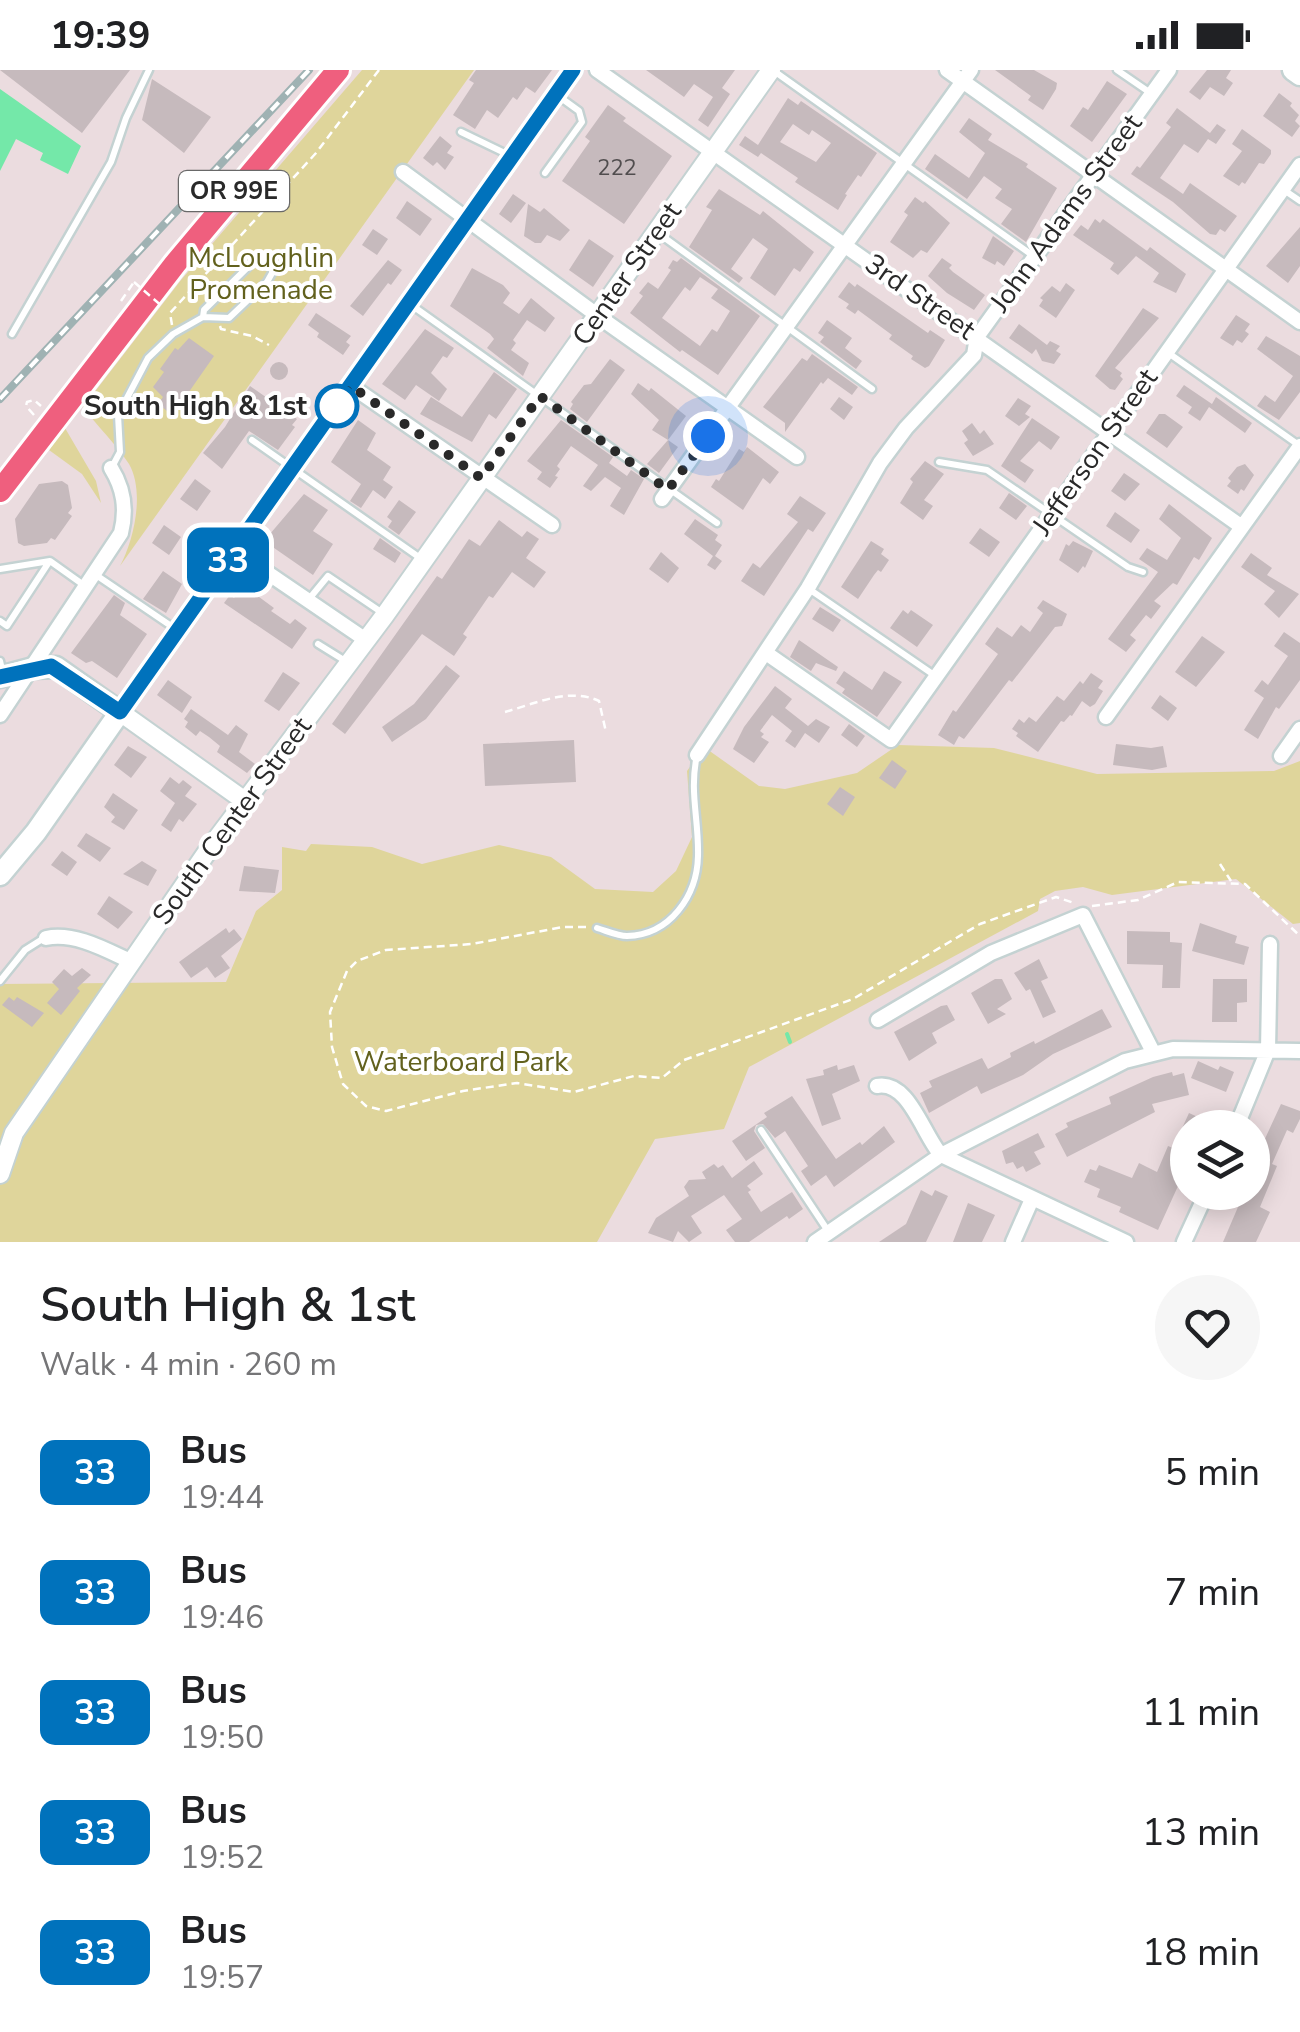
<!DOCTYPE html>
<meta charset="utf-8">
<style>
:root{--surface:#fff;--page:#f6f6f6;--text:#202124;--muted:#757577}
body{margin:0;font-family:"Nunito Sans",sans-serif;background:var(--page);color:var(--text);height:100vh;display:flex;flex-direction:column;font-size:38px;white-space:nowrap}
*{box-sizing:border-box;margin:0}
p{font-size:32px;color:var(--muted)}
.icon{flex:none;width:55px;height:55px;fill:none;stroke:currentColor;stroke-width:2;stroke-linecap:round;stroke-linejoin:round}
.map{position:relative;height:1172px;overflow:hidden}
.panel{display:flex;flex-direction:column;background:var(--surface);flex:1}
.panel>*{flex:none}
.badge{padding:0 20px;border-radius:15px;font-size:35px;line-height:65px}
.tools{position:absolute;left:1170px;top:1040px;display:grid;gap:20px}
.tools a{display:grid;place-items:center;width:100px;height:100px;border-radius:50%;background:var(--surface);box-shadow:0 5px 25px #0003;font-size:50px}
.you{position:absolute;width:50px;height:50px;margin:-25px;border:8px solid #fff;border-radius:50%;background:#1a73e8;box-shadow:0 0 0 15px #1a73e833}
.map>.badge{position:absolute;translate:-50% -50%;box-shadow:0 0 0 5px #fff}
.round{display:grid;place-items:center;flex:none;width:105px;height:105px;border-radius:52px;background:var(--page)}
.head{display:flex;align-items:center;justify-content:space-between;height:170px;padding:0 40px}
h1{font-size:48px;font-weight:600;line-height:75px}
ul{padding:0;list-style:none}
li{display:flex;align-items:center;gap:30px;height:120px;padding:0 40px}
li div{flex:1}
li b{display:block;font-size:38px}
li em{font-style:normal}
li .badge{min-width:110px;font-weight:700;text-align:center}
.status{display:flex;justify-content:space-between;align-items:center;height:70px;padding:0 50px;background:var(--surface);direction:ltr}
.status svg{height:28px;fill:currentColor}
.map>svg:first-child{display:block}
.green{fill:#dfd59b}
.water{fill:#74e8a9}
.lines{fill:none;stroke-linecap:round;stroke-linejoin:round}
.stream{stroke:#74e8a9;stroke-width:4}
.building{fill:#c6babd;fill-rule:evenodd}
.service-casing{stroke:#c4d2d2;stroke-width:11}
.minor-casing{stroke:#c4d2d2;stroke-width:19}
.tertiary-casing{stroke:#c4d2d2;stroke-width:22}
.secondary-casing{stroke:#c4d2d2;stroke-width:25}
.trunk-casing{stroke:#fff;stroke-width:28}
.path{stroke:#fff;stroke-width:2.5;stroke-dasharray:8 5;stroke-linecap:butt}
.service{stroke:#fff;stroke-width:6}
.minor{stroke:#fff;stroke-width:14}
.tertiary{stroke:#fff;stroke-width:18}
.secondary{stroke:#fff;stroke-width:20}
.trunk{stroke:#ef5f7e;stroke-width:22}
.rail-casing{stroke:#9fb2b3;stroke-width:8}
.rail{stroke:#fff;stroke-width:4;stroke-dasharray:11;stroke-linecap:butt}
.path-bridge{stroke:#fff;stroke-width:2.5;stroke-dasharray:8 5;stroke-linecap:butt}
.line-casing{stroke:#fff;stroke-width:22}
.line{stroke:#0072bc;stroke-width:15}
.walk{stroke:#292929;stroke-width:10;stroke-dasharray:0 18}
.stop-dot{fill:#fff;stroke:#0072bc;stroke-width:5}
.labels{text-anchor:middle;dominant-baseline:central;stroke-width:8;stroke-linejoin:round;paint-order:stroke}
.number-label{font-size:22px;fill:#504d4e}
.shield{fill:#fff;stroke:#696969;stroke-width:2.5}
.shield-label{font-size:25px;font-weight:bold;fill:#292929}
.street-label{font-size:28px;fill:#292929;stroke:#fff}
.park-label{font-size:28px;fill:#62611d;stroke:#fff}
.stop-label{font-size:28px;font-weight:bold;fill:#292929;stroke:#fff;text-anchor:end}
</style>
<div class="status"><b>19:39</b><svg viewBox="0 0 49 12"><path d="M0 12V9h3v3zM5 12V6h3v6zM10 12V3h3v9zM15 12V0h3v12zM26 1h20v11H26zM47 4h2v5h-2z"/></svg></div>
<div class="map">
<svg width="1300" height="1172" viewBox="0 0 1300 1172">
<rect width="100%" height="100%" fill="#ebdcdf"/>
<!-- green -->
<path class="green" d="M362 0H474L120 496C134 470 145 422 129 394 117 375 97 356 83 337L181 210Z
M65 358 96 411 101 433 82 404 49 380Z
M898 675 994 678 1097 704 1274 701 1300 691V853L1293 854 1236 809 1112 825 1083 817 1055 821 1040 829 1038 841 749 997 724 1059 655 1069 597 1172H0V914L226 912 256 841 282 820V777L306 781 311 774 372 777 422 794 499 775 551 787 595 819 653 822 676 801 692 767 687 701 704 677 759 716 785 719 857 703Z"/>
<!-- water -->
<path class="water" d="M0 19 81 76 68 104 40 90 43 83 16 69 0 101Z"/>
<g class="lines">
<!-- stream -->
<path class="stream" d="M787 964 790 972"/>
</g>
<!-- building -->
<path class="building" d="M0 0H130L82 63Z
M476 0H552L535 23 526 17 517 30 513 27 498 48 487 40 475 59 453 45 474 13 469 10Z
M646 0H735L722 18 730 24 708 57 698 50 713 27 694 14 684 27Z
M995 0H1034L1057 13 1056 19 1043 40 1028 30 1031 26Z
M1207 0H1231L1226 8 1233 13 1224 26 1210 17 1200 30 1189 22Z
M152 9 211 47 184 83 142 50Z
M1107 11 1127 24 1092 72 1070 56 1083 37 1088 40Z
M1279 23 1292 33 1290 36 1299 45 1295 51 1300 56 1292 67 1263 46Z
M788 28 798 35 801 31 877 83 861 107 858 105 845 124 847 125 838 140 795 112 798 108 761 83 758 87 739 75 745 66 758 75ZM793 54 809 65 812 60 831 73 816 92 780 72Z
M608 35 626 48 623 51 672 86 624 154 562 111 590 71 585 67Z
M1177 38 1210 63 1217 54 1226 60 1216 74 1208 69 1198 83 1184 74 1160 108 1183 124 1190 113 1237 146 1225 162 1220 159 1216 165 1210 164 1173 132 1131 104 1137 96 1140 98 1143 94 1171 57 1166 53Z
M969 48 992 64 988 70 1028 94 1026 97 1057 118 1026 172 1001 154 1012 139 995 128 1002 119 984 106 967 129 925 99 935 84 969 108 985 83 959 62Z
M1242 59 1271 80V84L1264 94 1259 93 1245 114 1242 112 1239 116 1223 106 1242 81 1232 74Z
M440 66 452 76 447 83 454 87 445 100 437 92 433 96 423 88Z
M719 119 760 145 763 141 814 182 800 202 794 198 775 226 750 208 768 179 753 168 731 199 743 208 739 213 689 177 712 140 706 137Z
M513 124 526 133 511 153 499 144Z
M915 127 923 133 925 131 950 153 927 183 921 180 913 188 890 172 908 145 904 142Z
M407 131 432 149 420 166 396 148Z
M528 134 540 142 544 138 570 160 560 171 547 165 541 173H535L524 166Z
M1095 149 1100 153 1103 149 1147 181 1150 177 1186 204 1176 223 1153 212 1159 203 1136 186 1118 205 1110 199 1114 193 1073 165 1081 155 1088 160Z
M1300 157V196L1288 213 1266 196Z
M373 159 388 169 377 185 362 175Z
M993 166 1014 181 1004 196 997 191 995 195 982 188Z
M589 169 614 186 593 217 569 200Z
M681 188 760 246 718 305 682 280 680 282 630 243 643 226 639 223 648 212 658 219 671 200 668 198 673 190 677 192ZM700 207 718 219 711 228 730 241 717 262 712 259 700 276 662 248 685 217 690 221Z
M942 188 952 195 949 198 953 202 985 225 974 240 947 223 928 206Z
M388 190 402 200 391 215 388 213 363 246 350 236Z
M472 198 503 215 510 223 503 233 519 244 531 228 555 248 545 262 527 250 513 270 516 273 511 280 529 293 523 306 487 278 494 269 490 264 450 236Z
M849 212 855 217 857 214 928 263 930 260 945 270 929 296 925 298 911 289 913 286 889 269 892 265 858 240 855 244 846 238 849 234 838 227Z
M1066 213 1075 220 1056 248 1039 236 1043 230 1040 228 1052 216 1060 222Z
M1143 238 1159 248 1115 298 1122 303 1120 306 1123 309 1115 320 1110 319 1095 306Z
M316 243 351 266 346 272 350 275 343 285 317 267 319 263 308 255Z
M1236 245 1250 254 1245 261 1249 264 1242 273 1237 270 1233 276 1220 268Z
M827 250 852 268 845 278 862 291 856 299 820 272 824 267 818 263Z
M1019 254 1047 275 1050 271 1060 276 1056 281 1061 284 1054 294 1042 291 1036 279 1032 284 1009 268Z
M425 259 454 278 447 288 443 286 431 303 447 319 439 331 416 315 405 330 382 314Z
M1266 266 1300 286V322L1279 350 1257 336 1265 325 1275 332 1293 306 1257 279Z
M189 268 214 286 177 339 171 335 167 341 158 334 163 327 153 317 164 302 160 299 175 278 178 280Z
M812 284 858 317 852 325 828 308 823 314 821 312 785 362V353L763 337 802 288 807 291Z
M610 289 625 300 587 352 570 339 573 334 571 332 584 315 591 314Z
M270 301a9 9 0 1 1 18 0a9 9 0 1 1-18 0Z
M494 302 517 319 496 349 489 344 472 372 420 344 431 327 462 347Z
M638 313 649 321 651 318 686 346 668 370 652 360 659 350 631 324Z
M1184 315 1212 334 1216 327 1252 353 1245 363 1209 337 1200 351 1188 343 1192 337 1176 326Z
M250 316 297 349 292 355 295 357 278 380 249 361 222 399 203 383 225 357Z
M839 327 853 337 844 350 830 339Z
M1018 328 1031 336 1025 344 1030 347 1019 356 1005 346Z
M1159 344H1165L1183 357 1167 378 1146 363Z
M1032 348 1060 367 1051 380 1039 371 1020 391 1034 400 1025 413 1001 396Z
M358 350 376 363 367 380 391 397 383 410 393 417 385 429 373 420 361 438 350 431 361 414 331 392Z
M561 350 613 387 609 393 627 406 631 400 644 409 624 445 610 436 621 418 605 407 591 421 583 416 598 395 571 376 557 396 560 399 555 406 558 407 550 418 537 409 542 402 527 391Z
M972 353 980 364 984 360 994 374 973 386 964 373 968 370 962 361Z
M668 370 678 377 659 403 647 394Z
M747 377 779 402 770 414 763 408 743 440 711 417 716 409 719 411 739 379 744 382Z
M925 391 944 404 924 430 933 436 923 450 900 433 913 412 910 409Z
M1245 394 1254 405 1244 421 1241 419 1238 424 1227 416 1231 411 1228 408 1237 397Z
M1124 403 1140 414 1125 431 1111 421Z
M195 409 211 421 197 441 180 429Z
M62 411 68 415 72 438 68 443 72 446 55 470 51 468 47 473 24 476 18 473 15 449 39 414Z
M1009 423 1027 436 1016 450 999 438Z
M304 424 328 440 313 461 333 474 313 505 264 471Z
M800 426 826 443 813 462 808 459 764 526 741 511 753 493 760 498 798 452 787 444Z
M399 430 416 442 399 465 388 457 392 451 387 447Z
M1169 434 1212 468 1199 490 1194 487 1177 515 1173 513 1154 531 1161 536 1151 549 1146 545 1130 565 1136 570 1126 582 1108 569 1158 502 1139 489 1147 478 1167 490 1181 468 1159 449Z
M1115 442 1140 460 1131 473 1106 456Z
M695 449 718 465 715 470 722 475 715 486 722 491 715 500 707 495 713 486 684 464Z
M499 450 522 467 527 461 539 469 526 488 546 502 534 518 512 502 493 528 489 526 463 564 467 567 454 586 422 564 345 664 332 654 437 506 442 509 469 469 480 476Z
M164 455 181 467 169 485 152 473Z
M980 458 1000 472 989 487 969 473Z
M380 468 401 483 395 493 373 479Z
M871 471 884 479 881 484 889 490 881 502 878 500 874 505 858 529 841 517Z
M1073 471 1093 481 1085 498 1083 496 1078 503 1059 490 1066 474 1069 476Z
M661 482 679 498 668 513 649 499Z
M1251 483 1272 498 1267 505 1299 524 1279 548 1264 534 1275 521 1241 497Z
M163 501 182 514 166 543 143 529Z
M247 518 274 538 271 541 290 554 295 549 307 558 292 579 224 533 230 525 234 528 240 520 244 523Z
M114 525 125 533 120 545 147 564 117 608 92 591 86 593 71 583Z
M1043 530 1067 544 1062 556 1055 557 1012 612 1009 610 964 669 959 666 954 675 938 665 953 640 956 642 998 584 985 574 997 557 1012 567 1021 555 1030 562 1043 543 1037 538Z
M820 537 841 550 833 562 812 549Z
M903 540 908 544 911 540 933 555 917 577 890 558Z
M1284 562 1300 573V610L1279 639 1276 637 1258 669 1244 660 1264 628 1254 621 1262 610 1268 615 1288 586 1274 576Z
M1202 566 1225 582 1196 617 1175 602Z
M799 570 838 597 836 601 816 593 811 601 790 587Z
M446 595 460 606 426 649 392 672 382 657 414 634Z
M844 601 872 620 884 601 902 612 877 647 842 623 845 619 836 613Z
M283 602 300 613 279 641 264 631Z
M1091 603 1103 611 1098 618 1103 621 1095 634 1090 637 1082 631 1072 646 1070 645 1064 652 1061 651 1038 682 1016 666 1018 663 1012 659 1019 649 1024 653 1029 647 1036 652 1057 626 1064 631 1080 611 1083 614Z
M168 610 192 627 182 643 157 625Z
M775 616 792 629 785 638 808 656 816 649 830 657 819 673 805 663 795 678 785 671 792 661 772 645 760 661 764 664 761 667 769 672 754 693 733 679 744 657Z
M1160 625 1177 638 1168 651 1151 638Z
M191 639 228 665 236 655 248 664 239 682 255 694 247 703 217 682 220 676 209 667 200 661 196 666 185 657 188 652 184 649Z
M849 654 865 666 857 677 841 665Z
M574 670 576 712 485 716 483 674Z
M1116 674 1151 678 1163 676 1167 697 1152 700 1113 695Z
M128 676 147 687 131 708 114 695Z
M892 690 907 701 895 719 879 708Z
M170 707 179 714 183 710 192 717 185 726 197 734 183 752 179 749 171 762 161 755 175 733 160 721Z
M840 717 855 727 843 746 827 734Z
M113 723 138 740 124 760 111 752 115 747 104 737Z
M86 763 111 778 100 792 77 776Z
M62 781 77 792 67 806 51 795Z
M142 791 157 800 148 816 123 804Z
M244 796 279 800 275 823 239 821Z
M109 826 133 842 118 859 97 844Z
M1200 853 1237 866 1235 873 1249 877 1244 895 1192 881Z
M226 858 229 863 234 859 242 869 221 886 230 898 215 908 207 897 191 908 179 892Z
M1127 861 1170 862V872L1182 873 1180 918H1162L1163 895 1127 894Z
M1039 889 1048 908 1041 911 1056 942 1043 948 1030 919 1026 921 1014 903Z
M82 898 91 905 77 918 80 921 61 945 47 933 59 919 52 912 64 899 72 906Z
M995 909H1002L1012 929 997 939 1006 944 988 954 971 923Z
M1213 909H1247V932L1237 933V952H1212Z
M9 927 14 931 17 927 44 943 32 957 2 935Z
M947 935 955 950 932 963 937 973 909 991 894 962 941 936Z
M1102 939 1112 957 1053 984 1023 1005 981 1024 977 1016 929 1043 920 1023 932 1017 929 1011 982 988 988 999 1011 987 1010 983 1034 971 1035 974Z
M1198 991 1218 1000 1220 996 1234 1002 1226 1022 1191 1008Z
M837 995 838 1000 854 995 860 1011 832 1024 841 1049 822 1056 806 1009 824 1005 823 1000Z
M1172 1002 1173 1006 1184 1003 1189 1025 1152 1034 1155 1042 1067 1087 1055 1064 1068 1057 1066 1053 1111 1034 1109 1027 1153 1007Z
M792 1026 836 1089 860 1072 862 1075 884 1056 895 1072 834 1117 826 1105 811 1116 801 1101 808 1096 785 1061 775 1068 763 1054 756 1055 754 1061 765 1078 746 1091 732 1071 767 1047 764 1043Z
M1281 1034 1300 1041V1049L1293 1063 1287 1060 1272 1094 1277 1096 1260 1137 1270 1142 1256 1172H1223L1238 1137 1231 1133 1236 1122H1252V1084L1257 1086Z
M1189 1043 1222 1058H1188V1094L1158 1160 1119 1142 1121 1137 1097 1127 1100 1119 1084 1112 1090 1099 1096 1101 1099 1095 1132 1108 1139 1093 1157 1102 1168 1076 1173 1078Z
M1038 1063 1045 1077 1034 1082 1041 1094 1026 1102 1023 1096 1017 1099 1013 1092 1006 1094 1002 1081Z
M754 1091 763 1104 747 1116 751 1120 748 1122 761 1142 792 1122 803 1139 789 1149 787 1146 749 1172H735L726 1160 742 1149 724 1125 691 1146 702 1163 689 1172 678 1161 673 1172 648 1163 656 1148 689 1126 684 1117 689 1110 706 1109 702 1102 714 1094 718 1098 723 1095 732 1108Z
M921 1120 932 1126 935 1120 948 1126 926 1172H879L906 1154Z
M968 1133 995 1145 982 1172H953Z"/>
<g class="lines">
<defs>
<path id="service" d="M1117 0 1149 22
M774 1 1032 185
M461 62 509 85
M545 103 582 52 579 41 557 25
M1284 120 1300 131
M658 163 872 319
M410 234 717 453
M12 264 111 92 126 48 149 0
M1167 282 1300 376
M252 370 423 490
M939 392 987 400 1128 497 1143 502
M112 397 120 382 118 345 148 288 173 264 203 247 204 240 252 193 267 188 276 196 267 212 229 248 203 247
M0 499 50 491 85 516
M96 505 177 560
M809 519 934 605
M309 529 328 506 384 544
M0 551 7 556 49 492
M318 574 347 592
M0 591 3 604
M597 858C607 861 618 866 627 866 670 865 697 826 698 786 699 749 689 722 697 685
M0 911 25 880 44 868
M761 1060 828 1161"/>
<path id="minor" d="M597 0 1242 457
M947 0 1300 252
M403 102 609 254 797 387
M351 316 552 455
M662 429 971 0
M234 480 366 570
M766 583 891 670 1300 95
M0 645 121 463C127 439 124 419 111 398
M1106 647 1300 376
M697 685 808 518 880 393 906 358 974 285 977 267 1169 0
M1281 686 1300 659
M46 868C75 862 106 880 132 892
M878 950 991 883 1083 845 1153 982
M877 1016C909 1010 923 1065 941 1085L1126 1172
M1236 1058 1268 980 1270 874
M815 1172 941 1085 1125 991 1173 979 1300 981
M1013 1172 1032 1129
M1184 1172 1207 1122"/>
<path id="tertiary" d="M245 731 120 642 573 0
M0 1104 14 1063 207 782 385 545 771 0"/>
<path id="secondary" d="M1293 0 1300 5
M0 607 33 598 56 597 120 642 36 762 0 805"/>
<path id="trunk" d="M0 421 175 194 338 0"/>
</defs>
<!-- service casing -->
<use href="#service" class="service-casing"/>
<!-- minor casing -->
<use href="#minor" class="minor-casing"/>
<!-- tertiary casing -->
<use href="#tertiary" class="tertiary-casing"/>
<!-- secondary casing -->
<use href="#secondary" class="secondary-casing"/>
<!-- trunk casing -->
<use href="#trunk" class="trunk-casing"/>
<!-- path -->
<path class="path" d="M121 231 134 212
M172 255 170 243 316 83 379 0
M220 256 221 259 252 266 269 275
M34 345 26 336 27 332 34 330 41 336
M505 642C534 634 569 617 599 631L606 662
M1220 794 1231 811
M1092 836 1138 830 1178 812 1245 814 1300 866
M586 857H563L472 874 386 880 357 891 347 901 330 942 332 977 343 1014 366 1036 386 1041 463 1021 517 1013 574 1022 634 1006 662 1008 684 990 853 929 980 854 1056 827 1074 833"/>
<!-- service -->
<use href="#service" class="service"/>
<!-- minor -->
<use href="#minor" class="minor"/>
<!-- tertiary -->
<use href="#tertiary" class="tertiary"/>
<!-- secondary -->
<use href="#secondary" class="secondary"/>
<!-- trunk -->
<use href="#trunk" class="trunk"/>
<defs>
<path id="rail" d="M0 329 309 0"/>
</defs>
<!-- rail casing -->
<use href="#rail" class="rail-casing"/>
<!-- rail -->
<use href="#rail" class="rail"/>
<!-- path-bridge -->
<path class="path-bridge" d="M134 212 163 237"/>
</g>
<g class="lines">
<defs>
<path id="line" d="M0 607 51 596 120 642 573 0"/>
</defs>
<!-- line casing -->
<use href="#line" class="line-casing"/>
<!-- line -->
<use href="#line" class="line"/>
<!-- walk -->
<path class="walk" d="M337 336 351 316 481 408 540 326 668 420 708 366"/>
</g>
<!-- markers -->
<circle class="stop-dot" cx="337" cy="336" r="20"/>
<g class="labels">
<!-- number labels -->
<g class="number-label">
<text x="617" y="98">222</text>
</g>
<!-- shield labels -->
<rect class="shield" x="179" y="101" width="110" height="40" rx="8"/>
<g class="shield-label">
<text x="234" y="121">OR 99E</text>
</g>
<!-- street labels -->
<g class="street-label">
<text transform="translate(1066 143) rotate(-54)">John Adams Street</text>
<text transform="translate(627 204) rotate(-55)">Center Street</text>
<text transform="translate(920 227) rotate(35)">3rd Street</text>
<text transform="translate(1095 382) rotate(-55)">Jefferson Street</text>
<text transform="translate(232 751) rotate(-54)">South Center Street</text>
</g>
<!-- park labels -->
<g class="park-label">
<text x="261" y="188">McLoughlin<tspan x="261" dy="32">Promenade</tspan></text>
<text x="461" y="992">Waterboard Park</text>
</g>
<!-- stop labels -->
<g class="stop-label">
<text x="307" y="336">South High &amp; 1st</text>
</g>
</g>
</svg>
<div class="tools">
<a><svg class="icon" aria-label="layers" viewBox="0 0 24 24"><path d="M12 4l9 5-9 5-9-5zM3 14l9 5 9-5"/></svg></a>
</div>
<div class="you" style="left:708px;top:366px"></div>
<b class="badge" style="left:228px;top:490px;background:#0072bc;color:#fff">33</b>
</div>
<section class="panel">
<div class="head"><div><h1>South High &amp; 1st</h1><p>Walk · 4 min · 260 m</p></div><a class="round"><svg class="icon" aria-label="heart" viewBox="0 0 24 24"><path d="M12 20l-8-8c-3-5 5-10 8-4 3-6 11-1 8 4z"/></svg></a></div>
<ul>
<li><span class="badge" style="background:#0072bc;color:#fff">33</span><div><b>Bus</b><p>19:44</p></div><em>5 min</em></li>
<li><span class="badge" style="background:#0072bc;color:#fff">33</span><div><b>Bus</b><p>19:46</p></div><em>7 min</em></li>
<li><span class="badge" style="background:#0072bc;color:#fff">33</span><div><b>Bus</b><p>19:50</p></div><em>11 min</em></li>
<li><span class="badge" style="background:#0072bc;color:#fff">33</span><div><b>Bus</b><p>19:52</p></div><em>13 min</em></li>
<li><span class="badge" style="background:#0072bc;color:#fff">33</span><div><b>Bus</b><p>19:57</p></div><em>18 min</em></li>
</ul>
</section>
